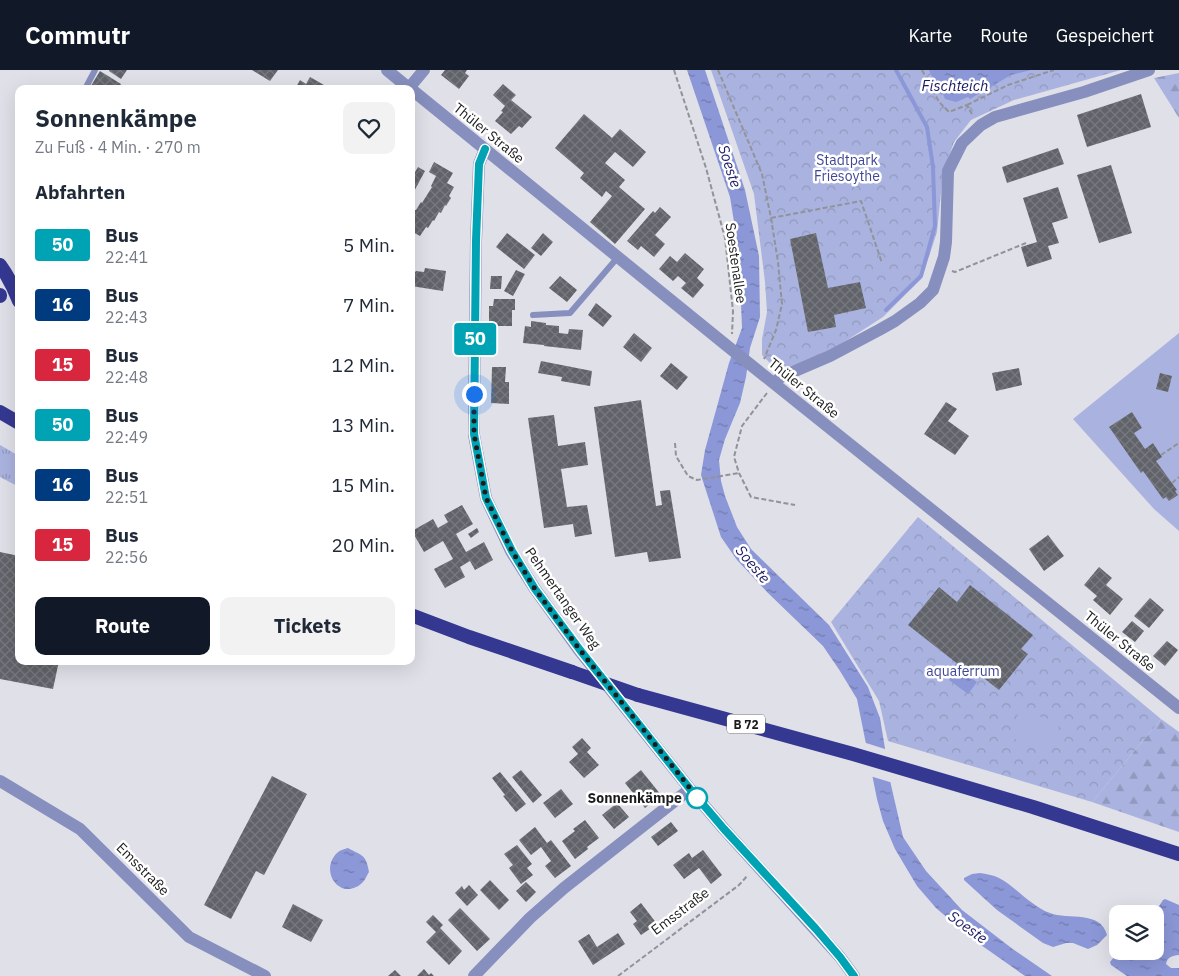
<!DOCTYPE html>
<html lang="de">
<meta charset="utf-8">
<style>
:root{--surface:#fff;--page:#f2f2f3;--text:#1f2937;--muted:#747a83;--accent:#111827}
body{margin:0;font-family:"IBM Plex Sans",sans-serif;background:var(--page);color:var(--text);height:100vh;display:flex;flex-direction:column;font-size:19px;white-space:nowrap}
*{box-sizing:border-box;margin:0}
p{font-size:16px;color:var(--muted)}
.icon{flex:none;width:28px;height:28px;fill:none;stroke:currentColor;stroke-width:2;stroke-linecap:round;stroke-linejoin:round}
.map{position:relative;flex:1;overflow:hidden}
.side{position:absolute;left:15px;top:15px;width:400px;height:580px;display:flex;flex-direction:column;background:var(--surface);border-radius:10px;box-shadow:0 5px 20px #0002}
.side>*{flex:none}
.badge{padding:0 10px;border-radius:4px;font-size:18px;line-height:32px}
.fabs{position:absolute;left:1109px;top:835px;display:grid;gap:10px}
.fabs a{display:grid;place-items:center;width:55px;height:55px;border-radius:10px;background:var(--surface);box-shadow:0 5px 20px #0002;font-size:25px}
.you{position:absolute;width:25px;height:25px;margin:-12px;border:4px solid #fff;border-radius:50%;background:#1a73e8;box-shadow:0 0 0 8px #1a73e833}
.map>.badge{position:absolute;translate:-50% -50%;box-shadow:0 0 0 2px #fff}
h2{padding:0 20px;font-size:19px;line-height:45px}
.round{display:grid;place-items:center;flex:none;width:52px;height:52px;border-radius:10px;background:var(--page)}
.overview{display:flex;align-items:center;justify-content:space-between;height:85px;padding:0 20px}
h1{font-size:24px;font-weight:700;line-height:38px}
.cta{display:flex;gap:10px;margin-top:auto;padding:10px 20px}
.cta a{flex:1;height:58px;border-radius:10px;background:var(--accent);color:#fff;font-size:20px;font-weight:700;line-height:58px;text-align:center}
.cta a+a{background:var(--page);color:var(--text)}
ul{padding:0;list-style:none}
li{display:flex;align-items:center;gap:15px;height:60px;padding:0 20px}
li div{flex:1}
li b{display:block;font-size:19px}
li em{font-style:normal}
li .badge{min-width:55px;font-weight:700;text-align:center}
header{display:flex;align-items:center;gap:30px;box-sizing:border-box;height:70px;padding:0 25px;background:var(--accent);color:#fff}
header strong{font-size:24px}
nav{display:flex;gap:28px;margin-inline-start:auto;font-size:18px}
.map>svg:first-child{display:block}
.grass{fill:url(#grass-tufts)}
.forest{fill:url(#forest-firs)}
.park{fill:url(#park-crowns)}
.pitch{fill:#aab3df}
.water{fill:url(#water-ripples)}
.pier{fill:#dfe0e8}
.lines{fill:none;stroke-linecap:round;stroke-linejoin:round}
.stream{stroke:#8b97d7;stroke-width:4}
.building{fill:url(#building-cross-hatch)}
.path{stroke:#929399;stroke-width:2;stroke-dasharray:5 2.5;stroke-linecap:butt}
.service{stroke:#868fbd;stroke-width:6}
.minor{stroke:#868fbd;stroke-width:12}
.trunk{stroke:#353891;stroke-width:14}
.trunk-bridge{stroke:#353891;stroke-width:14}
.line-casing{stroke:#fff;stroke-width:11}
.line{stroke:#00a3b4;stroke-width:8}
.walk{stroke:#1b1c1e;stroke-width:5;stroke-dasharray:0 9}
.stop-dot{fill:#fff;stroke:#00a3b4;stroke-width:2.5}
.labels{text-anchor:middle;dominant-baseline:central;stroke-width:5;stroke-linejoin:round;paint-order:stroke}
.shield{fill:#fff;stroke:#5f6062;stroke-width:1}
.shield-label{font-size:12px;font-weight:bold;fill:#1b1c1e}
.street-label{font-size:14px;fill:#1b1c1e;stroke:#fff}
.park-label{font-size:14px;fill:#404795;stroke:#fff}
.stop-label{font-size:14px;font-weight:bold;fill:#1b1c1e;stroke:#fff;text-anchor:end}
.water-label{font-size:15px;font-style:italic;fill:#1c1b65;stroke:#fff}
</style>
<header>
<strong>Commutr</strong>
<nav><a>Karte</a><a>Route</a><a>Gespeichert</a></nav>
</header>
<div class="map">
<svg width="1179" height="906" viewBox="0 0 1179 906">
<defs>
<pattern id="grass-tufts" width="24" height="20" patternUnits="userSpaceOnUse" patternTransform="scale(1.25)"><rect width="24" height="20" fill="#aab3df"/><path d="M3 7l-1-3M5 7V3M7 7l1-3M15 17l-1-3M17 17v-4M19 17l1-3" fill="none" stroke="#9299bf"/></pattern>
<pattern id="forest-firs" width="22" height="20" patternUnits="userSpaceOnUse" patternTransform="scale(1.25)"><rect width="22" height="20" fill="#aab3df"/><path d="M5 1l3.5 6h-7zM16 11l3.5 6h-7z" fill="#9299bf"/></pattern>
<pattern id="park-crowns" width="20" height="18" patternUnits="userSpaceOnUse" patternTransform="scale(1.25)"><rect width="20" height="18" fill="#aab3df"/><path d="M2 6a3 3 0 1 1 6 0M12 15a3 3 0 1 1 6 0" fill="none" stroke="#9299bf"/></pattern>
<pattern id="water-ripples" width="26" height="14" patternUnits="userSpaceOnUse" patternTransform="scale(1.25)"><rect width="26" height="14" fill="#8b97d7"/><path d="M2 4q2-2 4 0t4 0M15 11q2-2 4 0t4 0" fill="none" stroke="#717aae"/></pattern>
<pattern id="building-cross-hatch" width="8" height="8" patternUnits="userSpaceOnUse" patternTransform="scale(1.25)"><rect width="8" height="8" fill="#61636a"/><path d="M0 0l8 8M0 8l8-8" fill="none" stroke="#78797e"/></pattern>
</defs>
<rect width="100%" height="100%" fill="#dfe0e8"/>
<!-- grass -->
<path class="grass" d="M0 375 19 386V417L0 407Z"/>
<!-- forest -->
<path class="forest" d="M1179 3V48L1154 8Z
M1161 649 1179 662V762L1092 732Z"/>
<!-- park -->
<path class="park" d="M711 0H1121L1014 30 971 50 954 72 943 103 937 162 922 208 883 247 827 283 778 301 762 285V269L767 242 765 212 754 124Z
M918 447 1161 649 1092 732 888 671 879 631 831 552Z"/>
<!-- pitch -->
<path class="pitch" d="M1179 263V461L1154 439 1073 349Z
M1019 641 1060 652 1052 680 1011 668Z"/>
<!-- water -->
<path class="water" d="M687 0H705L745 120 759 186 760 247 750 278 746 307 740 333 725 369 719 390 721 411 725 426 737 457 751 479 829 555 868 617 880 648 891 715 903 767 926 801 962 840 1014 880 1052 906H1025L971 868 936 838 917 816 895 779 883 751 877 729 857 629 840 601 823 576 768 523 737 490 721 467 701 405 705 380 729 293 742 258 739 183 730 127Z
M929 0H1031L1011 5 970 29 968 27 956 32 945 29 943 24 941 25Z
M956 593 960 596 958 599 977 612 968 624 949 610 952 605 949 602Z
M348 778C362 786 366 784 369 802 367 805 365 810 363 812 342 833 318 802 337 783 340 780 345 779 348 778Z
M980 803C986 804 993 805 999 808 1016 817 1031 836 1050 843 1068 850 1101 840 1107 865L1097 875 1088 879 1073 873H1066L1053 877 1043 873 997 840 964 810V808L972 804Z
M1165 829 1179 835V885C1172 886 1168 886 1166 894L1171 898H1179V906H1127L1111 895 1110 892 1119 881H1155V844H1154L1163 830Z"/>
<!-- pier -->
<path class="pier" d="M863 672 888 680 893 713 870 706Z"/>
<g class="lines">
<!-- stream -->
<path class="stream" d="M886 240 921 206 935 156 933 97 927 57 896 0"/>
</g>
<!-- building -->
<path class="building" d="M109 0H127L121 9 109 1Z
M252 0H278L270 11Z
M445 0H467L465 3 469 6 459 19 441 5Z
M100 1 121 14 118 19H89Z
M310 7 331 19H295L300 10 306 14Z
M503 14 516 25 511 30 532 47 522 58 519 56 511 64 495 51 503 42 501 41 505 36 493 25Z
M1141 24 1151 57 1087 77 1077 45Z
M584 44 612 68 620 59 646 82 633 97 615 82 605 93 625 110 619 117 645 139 615 174 590 152 612 126 606 121 602 127 580 108 584 103 555 78Z
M1058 78 1064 94 1007 113 1002 97Z
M434 92 453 103 447 113 454 117 449 126 451 128 446 136 445 135 441 143 439 142 434 151 433 150 428 158 426 157 420 166 411 161V145L414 140H416L421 132 422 133 432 117 431 116 436 106 429 102Z
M1111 95 1132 163 1099 173 1077 105Z
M418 97 425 101 411 127V109Z
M1058 117 1068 148 1052 153 1059 173 1048 176 1052 189 1027 197 1021 177 1037 172 1023 128Z
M660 137 671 147 655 165 665 174 654 187 641 176 638 180 627 171 653 141 655 143Z
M507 163 535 185 524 199 496 177Z
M543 163 553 172 541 186 531 178Z
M816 163 828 218 860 212 866 238 834 245 836 257 808 262 790 169Z
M685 183 704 199 697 208 704 215 693 228 681 218 686 213 678 206 673 211 659 199 670 186 677 192Z
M425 198 446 201 443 221 411 216V207L416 201 424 202Z
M516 200 525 204 513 226 504 221Z
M491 206H502L501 219H490Z
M560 206 577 220 567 232 549 218Z
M494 229H515V240H512V256H489V236H493Z
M596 233 612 246 603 257 588 245Z
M531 251 546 253V255L559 256V263L568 264 569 259 583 260 581 280 544 276V275L523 273 525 256 531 257Z
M634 263 652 278 641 292 623 277Z
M541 291 592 301 590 316 561 311 562 307 538 303Z
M671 293 688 307 677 320 660 306Z
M492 297H506L505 312H509V334L491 333Z
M1019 298 1022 315 996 321 992 303Z
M1160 303 1172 306 1168 322 1156 319Z
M641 330 656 436 662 435 660 421 670 420 681 488 649 492 647 482 615 487 594 337Z
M946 332 957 339 948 351 969 366 955 385 924 364Z
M1132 342 1142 358 1134 363 1145 379 1153 373 1162 387 1156 391 1177 420 1175 421 1178 425 1169 431 1166 427 1163 429 1143 401 1141 403 1109 357Z
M554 345 558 376 585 372 588 395 561 399 567 437 587 435 592 464 575 467 573 454 544 458 528 348Z
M462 435 473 454 456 464 466 482 484 472 493 490 475 500 470 491 460 497 465 507 445 518 434 499 453 489 443 471 424 482 412 461 433 449 438 458 448 452 444 445Z
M477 458 479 462 471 468 468 464Z
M1048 465 1064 486 1044 501 1029 479Z
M0 482 19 486V591H59L53 619 0 609Z
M1099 497 1112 508 1106 515 1123 529 1110 545 1093 530 1097 526 1084 515Z
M970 515 1033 565 1021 579 1028 584 999 620 971 598 968 602 908 555 939 517 957 532Z
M1150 528 1164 540 1149 558 1134 546Z
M1132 551 1144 561 1135 572 1122 562Z
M1167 571 1178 580 1165 596 1153 586Z
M582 668 591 678 587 682 599 695 584 708 569 692 578 684 572 677Z
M521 700 542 725 533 733 512 707Z
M641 700 661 725 645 738 625 713Z
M500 702 526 734 516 742 503 726 505 725 492 708Z
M272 706 307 724 264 805 256 801 231 849 204 835Z
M561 719 573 734 555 748 543 733Z
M617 733 629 747 614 759 602 745Z
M585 750 599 768 587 777 588 779 575 789 562 771 575 761 573 759Z
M671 752 678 761 658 776 651 767Z
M535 757 547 773 551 770 571 796 555 808 545 796 551 791 541 777 531 785 519 770Z
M517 775 532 794 527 798 533 805 521 814 509 798 513 795 504 784Z
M703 780 722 805 711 814 699 798 684 809 673 795 689 783 692 788Z
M490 810 509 830 499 840 480 820Z
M526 812 536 822 526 832 516 821Z
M469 815 478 825 467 836 455 823 462 816 464 820Z
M641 833 657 854 641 865 633 854 637 851 630 842Z
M293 834 323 850 311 872 282 857Z
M460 838 490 869 477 881 448 850Z
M433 845 443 855 440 858 462 881 449 895 426 872 436 862 426 852Z
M618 863 625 874 593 895 578 871 589 864 597 877Z
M424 899 429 905 431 903 434 906H417Z
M395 900 401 906H388Z"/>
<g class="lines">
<!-- path -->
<path class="path" d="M674 0 706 98 725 168 733 241 732 264
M718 0 762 104 771 148 778 192 782 234 776 260 764 289
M922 0 939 32 949 42 967 35 973 46
M967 35 1008 15 1054 0
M771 148 861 131 882 193
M952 201 955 202 1026 173
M767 323 742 356 734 387 739 403 751 427 795 435
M675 373 676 386 688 406 697 410 739 403
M1161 385 1179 373
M1172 413 1179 407
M618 906 739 815 748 805"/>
<!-- service -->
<path class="service" d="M85 19 95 0
M533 245 570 243 618 187"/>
<!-- minor -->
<path class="minor" d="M387 0 410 19
M409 18 424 0
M411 19 726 275 1179 638
M485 79 479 94 476 171 474 344V365L486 428 511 481 535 519 579 580 690 719 724 759 840 887 854 906
M774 313 781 307 830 286 879 260 895 251 920 233 933 220 944 187 946 172 948 101 962 73 981 55 995 47 1084 22 1149 0
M0 711 80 759 189 867 265 906
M474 906 530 848 564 818 690 719"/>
<!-- trunk -->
<path class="trunk" d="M0 195C8 206 14 218 19 231
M0 225V226
M0 342 19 353
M411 545 469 567 572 602
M638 625 853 684 1033 737 1179 784"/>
<!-- trunk-bridge -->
<path class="trunk-bridge" d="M572 602 638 625"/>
</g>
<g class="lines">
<defs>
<path id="line" d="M485 79 479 94 476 171 474 364 486 428 512 481 535 519 580 580 690 719 724 759 816 859 840 887 854 906"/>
</defs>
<!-- line casing -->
<use href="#line" class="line-casing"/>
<!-- line -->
<use href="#line" class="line"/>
<!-- walk -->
<path class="walk" d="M474 324V364L486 428 512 481 535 519 580 580 701 732 697 728"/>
</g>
<!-- markers -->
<circle class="stop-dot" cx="697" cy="728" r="10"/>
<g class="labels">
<!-- shield labels -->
<rect class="shield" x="727" y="644.5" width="38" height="19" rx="4"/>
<g class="shield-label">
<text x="746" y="654">B 72</text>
</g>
<!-- street labels -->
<g class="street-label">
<text transform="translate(489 63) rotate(39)">Thüler Straße</text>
<text transform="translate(736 193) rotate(82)">Soestenallee</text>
<text transform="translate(804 318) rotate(39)">Thüler Straße</text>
<text transform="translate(563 528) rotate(55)">Pehmertanger Weg</text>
<text transform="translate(1120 571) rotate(39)">Thüler Straße</text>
<text transform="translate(143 799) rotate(45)">Emsstraße</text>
<text transform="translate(680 841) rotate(-37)">Emsstraße</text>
</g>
<!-- park labels -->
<g class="park-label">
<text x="847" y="90">Stadtpark<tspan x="847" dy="16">Friesoythe</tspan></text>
<text x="963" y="601">aquaferrum</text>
</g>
<!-- stop labels -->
<g class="stop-label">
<text x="682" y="728">Sonnenkämpe</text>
</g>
<!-- water labels -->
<g class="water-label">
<text x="955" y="15">Fischteich</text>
<text transform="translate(730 96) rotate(72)">Soeste</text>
<text transform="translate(753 494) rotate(50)">Soeste</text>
<text transform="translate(968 857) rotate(36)">Soeste</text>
</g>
</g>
</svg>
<div class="fabs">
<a><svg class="icon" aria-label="layers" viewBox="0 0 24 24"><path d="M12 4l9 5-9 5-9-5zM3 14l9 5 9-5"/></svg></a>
</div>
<div class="you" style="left:474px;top:324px"></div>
<b class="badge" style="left:475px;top:269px;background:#00a3b4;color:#fff">50</b>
<section class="side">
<div class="overview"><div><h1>Sonnenkämpe</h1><p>Zu Fuß · 4 Min. · 270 m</p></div><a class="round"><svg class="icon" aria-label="heart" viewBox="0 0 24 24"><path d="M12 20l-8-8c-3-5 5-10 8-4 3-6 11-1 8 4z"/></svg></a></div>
<h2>Abfahrten</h2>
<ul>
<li><span class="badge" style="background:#00a3b4;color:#fff">50</span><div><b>Bus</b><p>22:41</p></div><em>5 Min.</em></li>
<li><span class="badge" style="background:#003b80;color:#fff">16</span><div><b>Bus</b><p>22:43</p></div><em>7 Min.</em></li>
<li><span class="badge" style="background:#d7263d;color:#fff">15</span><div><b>Bus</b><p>22:48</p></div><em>12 Min.</em></li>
<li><span class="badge" style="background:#00a3b4;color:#fff">50</span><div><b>Bus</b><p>22:49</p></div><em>13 Min.</em></li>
<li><span class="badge" style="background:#003b80;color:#fff">16</span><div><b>Bus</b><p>22:51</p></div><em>15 Min.</em></li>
<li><span class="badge" style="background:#d7263d;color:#fff">15</span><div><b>Bus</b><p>22:56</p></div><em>20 Min.</em></li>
</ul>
<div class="cta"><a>Route</a><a>Tickets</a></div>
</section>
</div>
